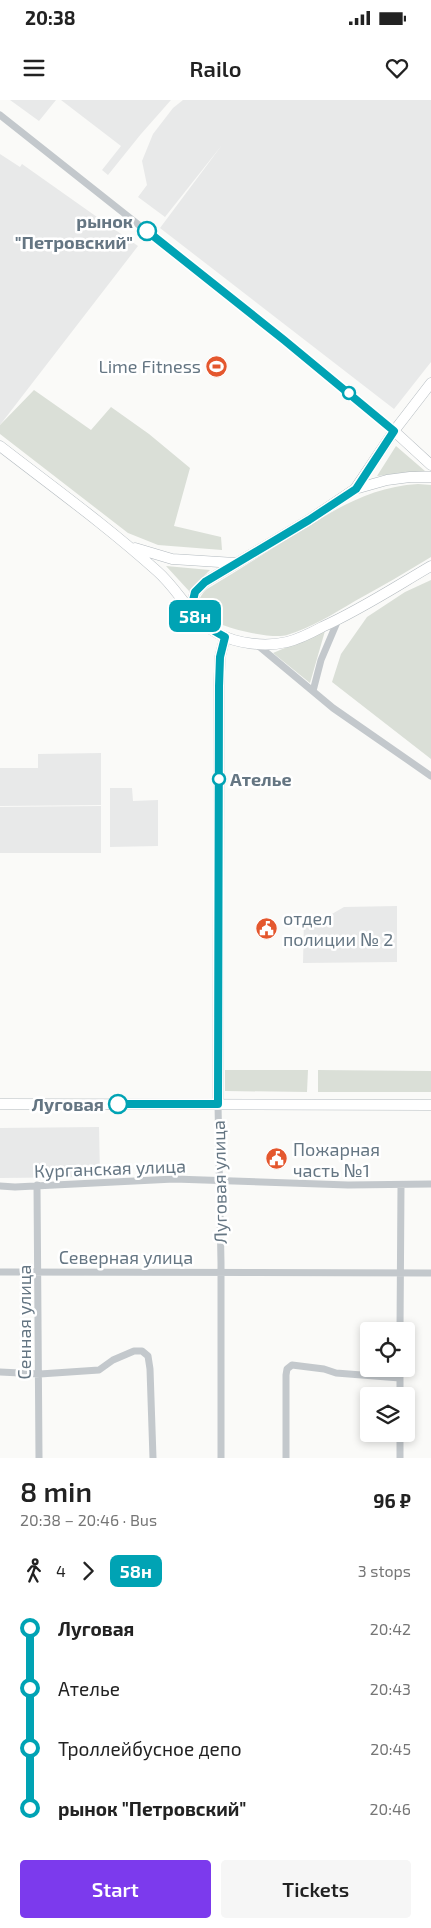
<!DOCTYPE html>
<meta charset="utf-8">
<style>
:root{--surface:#fff;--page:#f6f6f6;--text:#222;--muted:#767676;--accent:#7c3aed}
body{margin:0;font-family:"Exo 2",sans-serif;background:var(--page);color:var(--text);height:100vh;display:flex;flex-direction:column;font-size:19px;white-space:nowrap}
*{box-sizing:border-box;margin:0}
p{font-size:16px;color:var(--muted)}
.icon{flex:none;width:28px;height:28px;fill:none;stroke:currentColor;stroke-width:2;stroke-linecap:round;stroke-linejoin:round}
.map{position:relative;height:1358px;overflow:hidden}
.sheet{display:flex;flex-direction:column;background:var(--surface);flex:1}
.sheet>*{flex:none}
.badge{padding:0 10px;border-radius:8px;font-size:18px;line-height:32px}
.fabs{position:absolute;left:360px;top:1222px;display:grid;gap:10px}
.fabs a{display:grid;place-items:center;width:55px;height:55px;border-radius:5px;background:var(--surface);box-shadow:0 2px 8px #0003;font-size:25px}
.map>.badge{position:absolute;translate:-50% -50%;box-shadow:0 0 0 2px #fff}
.legs{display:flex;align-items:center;gap:8px;height:55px;padding:0 20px;font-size:16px}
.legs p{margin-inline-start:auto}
.overview{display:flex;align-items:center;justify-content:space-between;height:85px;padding:0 20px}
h1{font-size:28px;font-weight:600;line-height:38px}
.button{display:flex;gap:10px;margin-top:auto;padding:10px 20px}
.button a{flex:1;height:58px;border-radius:5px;background:var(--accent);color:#fff;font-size:20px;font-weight:600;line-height:58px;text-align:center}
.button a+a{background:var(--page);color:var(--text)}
ul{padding:0 20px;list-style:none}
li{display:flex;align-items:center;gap:18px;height:60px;font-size:19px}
li i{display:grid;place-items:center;width:8px;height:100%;margin:0 6px;background:currentColor}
li i::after{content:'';width:12px;height:12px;margin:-6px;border:4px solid;border-radius:50%;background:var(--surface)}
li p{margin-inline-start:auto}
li:first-child i{background:linear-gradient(#0000 50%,currentColor 0)}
li:last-child i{background:linear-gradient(currentColor 50%,#0000 0)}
.status{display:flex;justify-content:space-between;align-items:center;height:35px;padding:0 25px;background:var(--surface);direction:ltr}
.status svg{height:14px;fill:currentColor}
header{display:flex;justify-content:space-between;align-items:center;height:65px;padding:0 20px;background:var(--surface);font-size:22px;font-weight:600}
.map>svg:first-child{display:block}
.built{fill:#e8e9e9}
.green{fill:#dadfd7}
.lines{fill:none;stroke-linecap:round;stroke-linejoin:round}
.secondary-casing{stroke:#b3babf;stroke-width:11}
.street{stroke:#c3c8cc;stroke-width:7}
.secondary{stroke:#fff;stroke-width:10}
.line-1-casing{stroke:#fff;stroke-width:11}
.line-1{stroke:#00a3b4;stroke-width:8}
.stop-1-dot{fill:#fff;stroke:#00a3b4;stroke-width:2.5}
.labels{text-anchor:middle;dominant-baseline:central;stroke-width:5;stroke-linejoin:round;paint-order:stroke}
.stop-label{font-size:18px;font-weight:bold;fill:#657683;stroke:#fff;text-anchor:end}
.poi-label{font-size:18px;fill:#657683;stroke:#fff;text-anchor:start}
.street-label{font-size:18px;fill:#657683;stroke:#fff}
</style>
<div class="status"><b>20:38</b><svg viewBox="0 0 49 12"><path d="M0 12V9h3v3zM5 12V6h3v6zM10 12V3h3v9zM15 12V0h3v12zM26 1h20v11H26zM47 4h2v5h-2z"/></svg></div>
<header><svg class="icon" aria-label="menu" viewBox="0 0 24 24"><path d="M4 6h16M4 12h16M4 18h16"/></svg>Railo<svg class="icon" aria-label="heart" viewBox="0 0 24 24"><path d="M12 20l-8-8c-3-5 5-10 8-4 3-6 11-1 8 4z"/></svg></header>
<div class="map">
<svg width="431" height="1358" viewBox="0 0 431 1358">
<rect width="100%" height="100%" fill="#fafaf8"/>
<!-- built -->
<path class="built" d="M10 0H56L39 21Z
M61 0H171L141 34 108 75 102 70 121 46Z
M183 0H431V262L394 309 160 128 222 45 165 117 138 97 147 85 142 61 153 34 173 8Z
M0 54 20 67 22 64 138 146 0 325Z
M101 653V705L0 706V668H38V654Z
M132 688 133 701 158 700V746L110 747V688Z
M101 706V753H0V707Z
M397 806V862L303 863 304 819 325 818 344 807Z
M99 1027 100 1077 0 1078V1028Z"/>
<!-- green -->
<path class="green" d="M34 290 91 330 111 307 149 334 190 368 174 426 221 437 222 450 158 445 128 433 0 334V325Z
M396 346 425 371 377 376Z
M418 384 431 385V457C406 472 381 487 355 501 333 514 311 528 287 535 271 540 210 526 200 512 195 504 201 494 207 489 235 472 262 455 289 438 331 412 367 387 418 384Z
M166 466 210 470 189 491Z
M431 480V659L332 582 341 554 367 517 405 492Z
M325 531 310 583 273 553Z
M225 970H308L307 992 225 991Z
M318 970 431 971V992H318Z"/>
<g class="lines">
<defs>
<path id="secondary" d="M394 331 431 365
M0 346C53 387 107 426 157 471 179 490 191 519 217 533 237 544 265 547 287 542 299 539 311 533 322 527 360 510 395 487 431 466
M355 389 394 331 431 283
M135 448 172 459 235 463
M191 509 195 492 205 482 309 420 355 389 387 380 410 377H431
M0 1004 431 1005
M218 1004 219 586 220 557 225 537"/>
</defs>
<!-- secondary casing -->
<use href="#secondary" class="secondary-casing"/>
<!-- street -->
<path class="street" d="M0 15 284 240 394 331
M255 543 333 608 431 676
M313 591 321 560 338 520
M218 1004 221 1163V1358
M37 1085 39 1358
M0 1086 15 1087 174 1079 348 1085 431 1084
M0 1172 431 1173
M400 1231 401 1085
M400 1269V1296
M0 1272 40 1274 99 1270 113 1260 134 1251H142L148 1256 150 1269 153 1358
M400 1334V1358
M286 1358V1275L287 1269 292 1265 324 1269 336 1273 400 1278"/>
<!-- secondary -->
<use href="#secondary" class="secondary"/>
</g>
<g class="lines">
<defs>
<path id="line-1" d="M118 1004H218L219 586 220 557 225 537C211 530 199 522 191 509L195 492 205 482 309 420 356 389 394 331 284 240 147 131"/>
</defs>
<!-- line-1 casing -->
<use href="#line-1" class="line-1-casing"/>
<!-- line-1 -->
<use href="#line-1" class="line-1"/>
</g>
<!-- icons -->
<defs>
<symbol id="stadium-disc" viewBox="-11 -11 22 22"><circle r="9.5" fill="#e4572e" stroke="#fff"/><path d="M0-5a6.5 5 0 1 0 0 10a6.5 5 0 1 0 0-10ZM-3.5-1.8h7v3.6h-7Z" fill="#fff"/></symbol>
<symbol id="civic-disc" viewBox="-11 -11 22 22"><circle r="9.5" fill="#e4572e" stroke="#fff"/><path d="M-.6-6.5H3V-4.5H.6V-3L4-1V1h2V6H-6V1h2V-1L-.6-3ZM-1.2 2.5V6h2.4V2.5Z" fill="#fff"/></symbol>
</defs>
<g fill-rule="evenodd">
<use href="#stadium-disc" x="204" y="254" width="25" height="25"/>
<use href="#civic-disc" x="254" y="816" width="25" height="25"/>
<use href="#civic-disc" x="264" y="1046" width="25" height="25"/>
</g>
<!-- markers -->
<g class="stop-1-dot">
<circle cx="147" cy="131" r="9"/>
<circle cx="349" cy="293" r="6"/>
<circle cx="219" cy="679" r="6"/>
<circle cx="118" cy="1004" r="9"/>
</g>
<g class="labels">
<!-- stop labels -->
<g class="stop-label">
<text x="133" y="121">рынок<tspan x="133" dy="21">"Петровский"</tspan></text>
<text x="230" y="679" text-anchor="start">Ателье</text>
<text x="104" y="1004">Луговая</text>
</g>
<!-- poi labels -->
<g class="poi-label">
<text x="201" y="266" text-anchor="end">Lime Fitness</text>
<text x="283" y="818">отдел<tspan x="283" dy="21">полиции № 2</tspan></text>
<text x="293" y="1049">Пожарная<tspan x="293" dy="21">часть №1</tspan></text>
</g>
<!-- street labels -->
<g class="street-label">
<text transform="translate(110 1068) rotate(-2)">Курганская улица</text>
<text transform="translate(219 1082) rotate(-91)">Луговая улица</text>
<text x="126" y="1157">Северная улица</text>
<text transform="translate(24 1222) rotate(-90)">Сенная улица</text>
</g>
</g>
</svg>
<div class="fabs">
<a><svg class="icon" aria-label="locate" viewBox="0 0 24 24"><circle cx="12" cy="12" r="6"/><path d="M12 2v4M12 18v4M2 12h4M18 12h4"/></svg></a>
<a><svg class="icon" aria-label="layers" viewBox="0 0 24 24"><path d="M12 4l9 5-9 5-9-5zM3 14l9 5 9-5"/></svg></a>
</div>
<b class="badge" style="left:195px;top:516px;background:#00a3b4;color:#fff">58н</b>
</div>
<section class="sheet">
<div class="overview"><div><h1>8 min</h1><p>20:38 – 20:46 · Bus</p></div><b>96 ₽</b></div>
<div class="legs"><svg class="icon" aria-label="walk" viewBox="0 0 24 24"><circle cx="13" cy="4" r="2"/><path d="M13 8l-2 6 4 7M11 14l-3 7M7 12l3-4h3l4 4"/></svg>4<svg class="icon" aria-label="forward" viewBox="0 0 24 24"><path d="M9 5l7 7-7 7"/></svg><b class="badge" style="background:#00a3b4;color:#fff">58н</b><p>3 stops</p></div>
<ul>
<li><i style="color:#00a3b4"></i><b>Луговая</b><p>20:42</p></li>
<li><i style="color:#00a3b4"></i><span>Ателье</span><p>20:43</p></li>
<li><i style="color:#00a3b4"></i><span>Троллейбусное депо</span><p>20:45</p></li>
<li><i style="color:#00a3b4"></i><b>рынок &quot;Петровский&quot;</b><p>20:46</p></li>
</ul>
<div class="button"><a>Start</a><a>Tickets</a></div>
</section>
